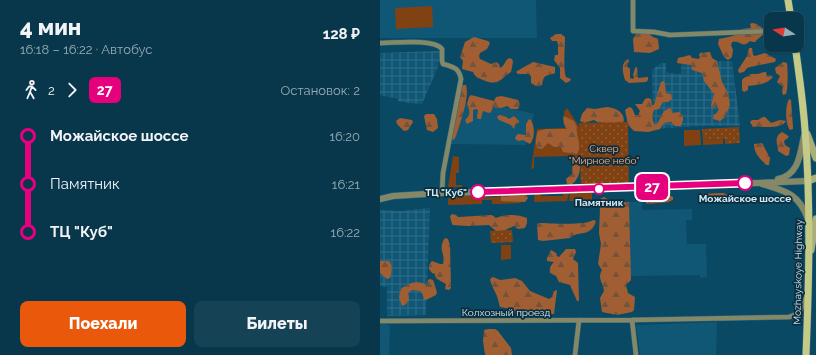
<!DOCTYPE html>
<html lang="ru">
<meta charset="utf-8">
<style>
:root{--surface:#08374b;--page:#164255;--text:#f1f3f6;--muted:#98acb5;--line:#295163;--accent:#ea580c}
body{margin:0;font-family:Raleway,sans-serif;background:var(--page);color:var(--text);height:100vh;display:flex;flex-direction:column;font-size:15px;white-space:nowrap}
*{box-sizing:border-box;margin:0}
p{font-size:13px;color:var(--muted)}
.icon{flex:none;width:22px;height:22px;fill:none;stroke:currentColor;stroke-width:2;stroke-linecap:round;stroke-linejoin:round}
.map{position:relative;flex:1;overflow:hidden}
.panel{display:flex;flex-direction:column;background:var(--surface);width:380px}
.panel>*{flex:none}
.badge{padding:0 8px;border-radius:6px;font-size:14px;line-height:26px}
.needle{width:26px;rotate:282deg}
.controls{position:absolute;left:384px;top:12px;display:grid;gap:8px}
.controls a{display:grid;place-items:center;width:40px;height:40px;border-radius:8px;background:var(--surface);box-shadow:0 1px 3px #0004,0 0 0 1px var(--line);font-size:20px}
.map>.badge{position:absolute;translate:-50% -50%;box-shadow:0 0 0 2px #fff}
.legs{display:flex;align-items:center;gap:6px;height:44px;padding:0 20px;font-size:13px}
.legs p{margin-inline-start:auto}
.headline{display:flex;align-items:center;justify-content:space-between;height:68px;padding:0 20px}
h1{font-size:22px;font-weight:800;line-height:30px}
.button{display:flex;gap:8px;margin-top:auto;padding:8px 20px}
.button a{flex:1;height:46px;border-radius:8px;background:var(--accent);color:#fff;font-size:16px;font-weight:800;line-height:46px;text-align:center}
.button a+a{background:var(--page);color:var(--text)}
ul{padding:0 20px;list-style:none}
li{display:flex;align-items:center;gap:14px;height:48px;font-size:15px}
li i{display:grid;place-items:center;width:6px;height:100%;margin:0 5px;background:currentColor}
li i::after{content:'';width:10px;height:10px;margin:-5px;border:3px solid;border-radius:50%;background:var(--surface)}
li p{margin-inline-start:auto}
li:first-child i{background:linear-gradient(#0000 50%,currentColor 0)}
li:last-child i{background:linear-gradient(currentColor 50%,#0000 0)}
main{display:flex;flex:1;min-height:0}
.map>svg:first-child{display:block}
.built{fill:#105775}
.industrial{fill:url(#industrial-grid)}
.grass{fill:#804213}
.forest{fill:url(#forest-firs)}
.park{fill:url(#park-dots)}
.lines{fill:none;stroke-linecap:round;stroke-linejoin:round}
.minor-casing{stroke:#2d667f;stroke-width:5.5}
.tertiary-casing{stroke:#2d667f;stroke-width:7}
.secondary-casing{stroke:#2d667f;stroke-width:8}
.primary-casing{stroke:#2d667f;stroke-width:8}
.minor{stroke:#858867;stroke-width:4.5}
.tertiary{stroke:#858867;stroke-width:6}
.secondary{stroke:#a9ae7a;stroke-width:7}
.primary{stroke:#c5cb87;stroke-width:7}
.line-1-casing{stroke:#fff;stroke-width:9}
.line-1{stroke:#e6007e;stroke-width:6}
.stop-1-dot{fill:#fff;stroke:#e6007e;stroke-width:2}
.labels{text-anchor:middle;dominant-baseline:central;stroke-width:3.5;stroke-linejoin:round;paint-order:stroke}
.park-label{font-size:10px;fill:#f9ae80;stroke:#0d2d3c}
.stop-label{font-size:10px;font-weight:bold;fill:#ceeafa;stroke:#0d2d3c}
.street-label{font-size:10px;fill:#ceeafa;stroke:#0d2d3c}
</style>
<main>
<section class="panel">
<div class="headline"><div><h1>4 мин</h1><p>16:18 – 16:22 · Автобус</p></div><b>128 ₽</b></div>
<div class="legs"><svg class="icon" aria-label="walk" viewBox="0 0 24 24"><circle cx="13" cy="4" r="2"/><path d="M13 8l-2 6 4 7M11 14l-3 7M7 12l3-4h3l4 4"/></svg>2<svg class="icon" aria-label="forward" viewBox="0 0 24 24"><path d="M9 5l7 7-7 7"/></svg><b class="badge" style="background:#e6007e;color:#fff">27</b><p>Остановок: 2</p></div>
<ul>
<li><i style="color:#e6007e"></i><b>Можайское шоссе</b><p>16:20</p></li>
<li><i style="color:#e6007e"></i><span>Памятник</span><p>16:21</p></li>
<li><i style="color:#e6007e"></i><b>ТЦ &quot;Куб&quot;</b><p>16:22</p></li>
</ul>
<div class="button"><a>Поехали</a><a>Билеты</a></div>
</section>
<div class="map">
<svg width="436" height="355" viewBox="0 0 436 355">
<defs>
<pattern id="industrial-grid" width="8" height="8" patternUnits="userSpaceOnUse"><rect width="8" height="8" fill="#105775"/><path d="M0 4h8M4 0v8" fill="none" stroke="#326f8a"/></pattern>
<pattern id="forest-firs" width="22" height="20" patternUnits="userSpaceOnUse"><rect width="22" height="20" fill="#a05e32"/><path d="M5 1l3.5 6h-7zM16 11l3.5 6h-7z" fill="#74533d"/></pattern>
<pattern id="park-dots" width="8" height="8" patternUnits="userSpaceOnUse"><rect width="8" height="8" fill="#804213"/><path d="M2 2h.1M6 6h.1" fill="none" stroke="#915d36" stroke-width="1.8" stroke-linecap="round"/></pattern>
</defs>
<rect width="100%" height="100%" fill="#0a4964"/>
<!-- built -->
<path class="built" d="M0 0H156L157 38H0Z
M79 102 106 107 116 105 154 114 146 145 71 144Z
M249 202H262V210L312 209V220H306L307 244H326L327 277 320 278V275L250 276Z
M337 322 336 355H260L256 325Z
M0 323 10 325 9 355H0Z"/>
<!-- industrial -->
<path class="industrial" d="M60 51 58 67 42 104 28 103 18 101V99L0 95V53Z
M352 61 360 126H320L273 129 272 70 281 63H286V71L290 73 301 74V62Z
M50 208 46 315 7 316V287L0 286V210L20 211Z"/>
<!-- grass -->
<path class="grass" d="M52 6 53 27 16 29 15 8Z
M187 108 198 125 201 133 202 167H192L191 156 154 157V168L151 169 157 129 185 128 184 112Z
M304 130H320L321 145 304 146Z
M343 139V144L323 145V140Z
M73 156 79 157V173H76V185H82V187H68Z
M155 192H159L161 196H183V194L189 193 187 201 154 202Z
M141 193V203L112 204V200H102V204L68 205V199L70 197H75V196L93 195V198L138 196Z
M190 193H212V199L210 201H189Z
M121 245H131V259L121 260Z"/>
<!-- forest -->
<path class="forest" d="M372 23C377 23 382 28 386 31 384 35 379 37 375 42H373L370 41C362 49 361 40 352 42L351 45 353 50 352 57 348 60 344 57 338 44 339 39C347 37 357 37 362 29L371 28 370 24Z
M270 33 271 36 278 39 279 49 270 53 254 52 253 39 256 34Z
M176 34H181L185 37C185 46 183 70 186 77L191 79 190 81 186 83 180 78V68L174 60 175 55H178V44L177 41H172L170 38Z
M94 37 108 41 110 43 107 49 100 53 99 56 100 59 111 64 116 62 119 64 120 68C125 66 124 61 129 58L132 59 133 62 131 72C118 81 118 86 103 80 98 78 95 77 93 72L82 69 83 61 80 57 85 42Z
M369 48H372L373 55 375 56 385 53 396 59 395 62 370 67 367 68 364 72 359 73 358 70 367 56Z
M330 52 332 58 337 61 342 82 348 93 350 105 345 117 340 121 333 119 334 114H336L339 109 336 106 333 108 331 106 334 94 324 81 322 73 312 70 311 65 297 63 298 58 310 55 312 58 319 59 320 57 319 55 320 53Z
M248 59 249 61 247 66 250 69V78L253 79 254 77 253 75 255 68 257 67 258 78 268 77V80L266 82 249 83 245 80C243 72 240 64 248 59Z
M153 62 175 67V73C166 77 164 73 162 85 157 88 155 85 151 83V77L149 74H138L136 72C138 70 150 64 153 62Z
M403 62 407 63C408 69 408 90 406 94L403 95 402 92 403 87 397 82 400 76 396 73 395 68Z
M384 72H386L387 76 391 75 393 77C386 85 377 85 368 86V90L364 92 362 90V80L364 78 371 74H378Z
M284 81 285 84 286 93 291 94 292 99 288 102H283L279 109 274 110C272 115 272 121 275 125L277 124C282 117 281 110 291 108L292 113 299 112 303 116V120L301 126H295L291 122 284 123 280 129 268 132 254 131 248 125 245 110 249 107 252 108 255 115H258L260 111 255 104H262L265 99 268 98 271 99 272 105H274L281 82Z
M83 85H86C90 97 80 123 76 136L74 140 70 138 81 86Z
M91 95 114 101 116 97 122 96 138 100C140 103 140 106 138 109H131L127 106 121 108 113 107 111 112 109 113 103 111 101 119H98L97 117 98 110 96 109 93 110V121L87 124 85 120C91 115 90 111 87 104L89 97Z
M409 99 411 100 413 127V129L410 130C405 123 405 106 409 99Z
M227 107C235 108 244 111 244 121 239 124 218 124 214 120L204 123 200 121 202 114 207 108 215 109Z
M46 114H54L57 119 58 128 53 132 47 130 44 116Z
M119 115 125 116 129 119 134 116 139 121V123L136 124 134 129 131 125 119 120 117 117Z
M184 116 194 121 197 127C195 136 203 145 197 154L183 152 181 147H174L168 143 162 149 157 148C155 144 156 136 158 131L166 129H187L184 124 183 118Z
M383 117H385L391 123 400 120 406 121C401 130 382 126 373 127L370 122 372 120H378Z
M20 118 32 120 33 122 28 130 24 131 17 124 16 121Z
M149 119 151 120C155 127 155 138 150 144L143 140 139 141 135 139 136 136 138 134 146 135V124Z
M402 132 407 135 409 137 404 141 405 145 410 148 409 155 406 156 398 151C398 143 393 138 402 132Z
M382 143 390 158 389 165H386C380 158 374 154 374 144Z
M193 157H198C202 167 200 179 191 185L187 184 186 179 192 174Z
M134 193H146L148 198 145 202 121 201V196Z
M343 193 347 194V198L341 200H321L318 199V196L320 194Z
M287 194 293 197V200L288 202 267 204 263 199 264 197Z
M224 197 229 200 230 202H249L251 280 246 285 248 293 255 297 254 310 252 312 237 315 222 312 220 298 224 291C223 282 217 279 222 270L218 264 221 244 219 233 220 209 218 205 220 199Z
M72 214 76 215 78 217 112 215 116 218C126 214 137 214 147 218V223L145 228 138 229 134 226 123 231H116L109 225 88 226 72 225 70 216Z
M213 220 216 221C211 238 198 230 190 238L163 241 158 240 157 224 159 223C169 223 206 226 213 220Z
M65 238 68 239 70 245 71 288 69 290 65 289 66 284 57 279 55 276V274L52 273 49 269V265L52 261 60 264H63C66 254 57 249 65 238Z
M186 249H195L196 252 193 259 198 263 199 301H197L190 285 179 282 176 276 170 273C169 268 171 265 174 262L167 261V258L171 250 176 253 177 256 179 257Z
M0 261H9C13 265 12 272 10 278L7 279 0 273Z
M113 277 120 280 135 278 142 281 150 291 169 299 172 297 174 291 177 290 174 314 136 315 131 309 120 307 117 296 113 288 110 280 111 278Z
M50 279 53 280 57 292 56 295 46 300 44 299 42 293 40 291 32 290 28 293 29 299 27 304 22 306 19 297 21 289C28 283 39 279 47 286L48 280Z
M108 329H115L118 331 131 348 132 355H105L103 341 104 330Z"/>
<!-- park -->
<path class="park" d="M248 122 249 185 201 186 199 123Z
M359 127 360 143 345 144V139L323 140 322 129Z
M132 230 133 242 111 243 110 231Z"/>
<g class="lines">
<defs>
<path id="minor" d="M253 0V31L274 32 290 35 391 31
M0 43C14 43 54 38 62 49V61L63 64C74 67 79 68 81 79L67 152 63 173 62 193
M252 320 256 355
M0 321 252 320 409 317C420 314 422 308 426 298
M195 355 199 320"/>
<path id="tertiary" d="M398 179C419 175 420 154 424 136
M382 184C406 191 419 194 428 219
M0 199 13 196 62 193 217 189 428 181"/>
<path id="secondary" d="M427 134 436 158
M428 181 436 178
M431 250 436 219"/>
<path id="primary" d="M408 0 411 19
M415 45C419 73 423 101 425 130 431 205 429 280 426 355"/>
</defs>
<!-- minor casing -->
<use href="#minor" class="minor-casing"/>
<!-- tertiary casing -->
<use href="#tertiary" class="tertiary-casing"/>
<!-- secondary casing -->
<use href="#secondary" class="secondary-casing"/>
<!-- primary casing -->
<use href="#primary" class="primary-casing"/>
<!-- minor -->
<use href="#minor" class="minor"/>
<!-- tertiary -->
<use href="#tertiary" class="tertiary"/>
<!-- secondary -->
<use href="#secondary" class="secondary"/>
<!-- primary -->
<use href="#primary" class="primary"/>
</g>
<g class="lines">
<defs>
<path id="line-1" d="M98 192 365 183"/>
</defs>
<!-- line-1 casing -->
<use href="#line-1" class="line-1-casing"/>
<!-- line-1 -->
<use href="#line-1" class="line-1"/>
</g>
<!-- markers -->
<g class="stop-1-dot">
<circle cx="365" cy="183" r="7"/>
<circle cx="219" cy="189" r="5"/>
<circle cx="98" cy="192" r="7"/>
</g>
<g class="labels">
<!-- park labels -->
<g class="park-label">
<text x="224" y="148">Сквер<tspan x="224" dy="12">"Мирное небо"</tspan></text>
</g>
<!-- stop labels -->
<g class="stop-label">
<text x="87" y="192" text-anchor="end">ТЦ "Куб"</text>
<text x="365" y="198">Можайское шоссе</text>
<text x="219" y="202">Памятник</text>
</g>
<!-- street labels -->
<g class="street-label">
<text transform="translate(418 272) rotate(-89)">Mozhayskoye Highway</text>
<text x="126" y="312">Колхозный проезд</text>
</g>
</g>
</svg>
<div class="controls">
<a><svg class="needle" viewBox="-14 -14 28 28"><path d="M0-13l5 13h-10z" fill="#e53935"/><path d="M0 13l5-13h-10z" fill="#98acb5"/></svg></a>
</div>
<b class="badge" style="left:272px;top:187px;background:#e6007e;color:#fff">27</b>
</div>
</main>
